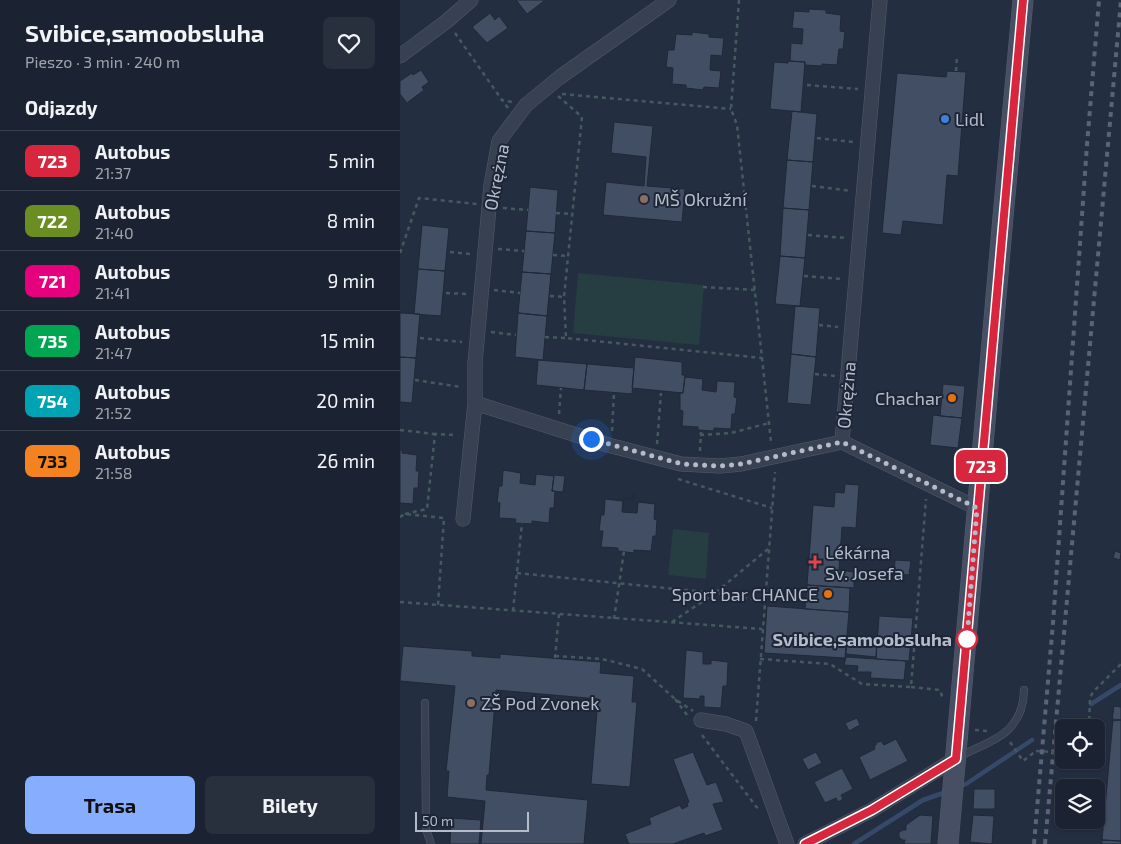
<!DOCTYPE html>
<html lang="pl">
<meta charset="utf-8">
<style>
:root{--surface:#1b2231;--page:#282f3d;--text:#f1f3f6;--muted:#a0a4ab;--line:#393f4d;--accent:#87aefe}
body{margin:0;font-family:"Exo 2",sans-serif;background:var(--page);color:var(--text);height:100vh;display:flex;flex-direction:column;font-size:19px;white-space:nowrap}
*{box-sizing:border-box;margin:0}
p{font-size:16px;color:var(--muted)}
.icon{flex:none;width:28px;height:28px;fill:none;stroke:currentColor;stroke-width:2;stroke-linecap:round;stroke-linejoin:round}
.map{position:relative;flex:1;overflow:hidden}
.drawer{display:flex;flex-direction:column;background:var(--surface);width:400px}
.drawer>*{flex:none}
.badge{padding:0 10px;border-radius:8px;font-size:18px;line-height:32px}
.tools{position:absolute;left:655px;top:719px;display:grid;gap:10px}
.tools a{display:grid;place-items:center;width:50px;height:50px;border-radius:8px;background:var(--surface);box-shadow:0 1px 4px #0004,0 0 0 1px var(--line);font-size:25px}
.scale{position:absolute;left:15px;bottom:12px;width:114px;box-sizing:border-box;padding-left:5px;border:2px solid #b4bccb;border-top:0;font-size:14px;line-height:18px;white-space:nowrap;color:#b4bccb;-webkit-text-stroke:4px #1d2636;paint-order:stroke}
.you{position:absolute;width:25px;height:25px;margin:-12px;border:4px solid #fff;border-radius:50%;background:#1a73e8;box-shadow:0 0 0 8px #1a73e833}
.map>.badge{position:absolute;translate:-50% -50%;box-shadow:0 0 0 2px #fff}
h2{padding:0 25px;font-size:19px;line-height:45px}
.round{display:grid;place-items:center;flex:none;width:52px;height:52px;border-radius:8px;background:var(--page)}
.overview{display:flex;align-items:center;justify-content:space-between;height:85px;padding:0 25px}
h1{font-size:24px;font-weight:700;line-height:38px}
.button{display:flex;gap:10px;margin-top:auto;padding:10px 25px}
.button a{flex:1;height:58px;border-radius:8px;background:var(--accent);color:#111;font-size:20px;font-weight:700;line-height:58px;text-align:center}
.button a+a{background:var(--page);color:var(--text)}
ul{padding:0;list-style:none}
li{display:flex;align-items:center;gap:15px;height:60px;padding:0 25px;border-top:1px solid var(--line)}
li div{flex:1}
li b{display:block;font-size:19px}
li em{font-style:normal}
li .badge{min-width:55px;font-weight:700;text-align:center}
main{display:flex;flex:1;min-height:0}
.map>svg:first-child{display:block}
.green{fill:#263d42}
.lines{fill:none;stroke-linecap:round;stroke-linejoin:round}
.stream{stroke:#364969;stroke-width:4.5}
.building{fill:#424e63;stroke:#1f2838}
.lane-casing{stroke:#535c6b;stroke-width:8}
.street-casing{stroke:#535c6b;stroke-width:15}
.secondary-casing{stroke:#535c6b;stroke-width:21}
.path{stroke:#445a5f;stroke-width:2.5;stroke-dasharray:4 4;stroke-linecap:butt}
.lane{stroke:#384151;stroke-width:7}
.street{stroke:#384151;stroke-width:14}
.secondary{stroke:#464f64;stroke-width:20}
.rail{stroke:#5a6478;stroke-width:4;stroke-dasharray:5 5;stroke-linecap:butt}
.path-bridge{stroke:#445a5f;stroke-width:2.5;stroke-dasharray:4 4;stroke-linecap:butt}
.line-casing{stroke:#fff;stroke-width:11}
.line{stroke:#d7263d;stroke-width:8}
.walk{stroke:#b4bccb;stroke-width:5;stroke-dasharray:0 9}
.shop-dot{fill:#3f7fe0;stroke:#1d2636;stroke-width:2}
.education-dot{fill:#8d6e63;stroke:#1d2636;stroke-width:2}
.food-dot{fill:#e8710a;stroke:#1d2636;stroke-width:2}
.health-dot{fill:#e0444e;stroke:#1d2636;stroke-width:2}
.stop-dot{fill:#fff;stroke:#d7263d;stroke-width:2.5}
.labels{text-anchor:middle;dominant-baseline:central;stroke-width:4;stroke-linejoin:round;paint-order:stroke}
.poi-label{font-size:18px;fill:#b4bccb;stroke:#1d2636;text-anchor:start}
.street-label{font-size:18px;fill:#b4bccb;stroke:#1d2636}
.stop-label{font-size:18px;font-weight:bold;fill:#b4bccb;stroke:#1d2636;text-anchor:end}
</style>
<main>
<section class="drawer">
<div class="overview"><div><h1>Svibice,samoobsluha</h1><p>Pieszo · 3 min · 240 m</p></div><a class="round"><svg class="icon" aria-label="heart" viewBox="0 0 24 24"><path d="M12 20l-8-8c-3-5 5-10 8-4 3-6 11-1 8 4z"/></svg></a></div>
<h2>Odjazdy</h2>
<ul>
<li><span class="badge" style="background:#d7263d;color:#fff">723</span><div><b>Autobus</b><p>21:37</p></div><em>5 min</em></li>
<li><span class="badge" style="background:#6b8e23;color:#fff">722</span><div><b>Autobus</b><p>21:40</p></div><em>8 min</em></li>
<li><span class="badge" style="background:#e6007e;color:#fff">721</span><div><b>Autobus</b><p>21:41</p></div><em>9 min</em></li>
<li><span class="badge" style="background:#00a651;color:#fff">735</span><div><b>Autobus</b><p>21:47</p></div><em>15 min</em></li>
<li><span class="badge" style="background:#00a3b4;color:#fff">754</span><div><b>Autobus</b><p>21:52</p></div><em>20 min</em></li>
<li><span class="badge" style="background:#f58220;color:#111">733</span><div><b>Autobus</b><p>21:58</p></div><em>26 min</em></li>
</ul>
<div class="button"><a>Trasa</a><a>Bilety</a></div>
</section>
<div class="map">
<svg width="721" height="844" viewBox="0 0 721 844">
<rect width="100%" height="100%" fill="#242e41"/>
<!-- green -->
<path class="green" d="M178 273 304 285 299 345 173 333Z
M273 529 309 533 306 579 268 575Z"/>
<g class="lines">
<!-- stream -->
<path class="stream" d="M691 704 721 685
M558 787 566 784 632 740
M454 844 523 800 546 792"/>
</g>
<!-- building -->
<path class="building" d="M116 0H144V1L127 14Z
M409 9 426 10V13L441 15 440 31 445 32 443 49H439L437 65 422 64V66L405 65V62L390 61 391 43 402 44 403 29 392 28 394 11 409 12Z
M90 13 95 20 99 16 108 28 87 43 72 27Z
M292 32 309 34V37L324 38 322 56 311 55 310 70 321 71 319 88 304 87 303 90 286 88V85L272 84 273 68 266 67 268 50H274L276 34 292 35Z
M388 61 405 62 401 112 370 109 374 62 388 63Z
M21 70 29 82 22 87 24 90 7 103 0 94V81L12 73 13 75Z
M547 71 566 72 558 176 547 175 543 225 503 221 501 235 482 233 497 73 546 77Z
M392 111 417 114 413 162 387 160Z
M214 122 253 126 247 186 285 189 282 222 203 215 206 182 244 186 246 157 211 153Z
M387 160 413 162 409 210 383 208Z
M130 187 158 190 155 233 126 231Z
M383 208 409 210 405 258 380 256Z
M22 225 49 228 45 271 18 269Z
M126 231 155 233 151 274 122 272Z
M380 256 405 258 400 306 375 304Z
M18 269 45 271 41 316 14 314Z
M122 272 151 274 147 316 118 313Z
M395 306 420 308 416 357 391 354Z
M0 313 20 314 16 358 0 357Z
M118 313 147 316 143 360 115 357Z
M391 354 416 357 411 405 387 403Z
M0 357 16 358 12 403 0 402Z
M235 357 282 362V375H285L283 393 232 388Z
M138 360 187 364 184 390 136 385Z
M187 364 234 368 232 394 184 390Z
M285 377 303 379 302 390 316 392 317 381 335 382 334 397 337 398 335 414H332L331 429 314 428V431L298 430V427L282 426 283 411 280 410V393H283Z
M543 384 565 386 562 418 540 416Z
M533 415 562 418 558 448 530 445Z
M0 450H2V453L17 455 16 471H19L18 488H14L13 504 0 503Z
M103 470 121 473 120 483 135 485 136 474 154 476 152 491H155L154 508H150L149 523 132 521V524L115 523 116 519 99 518 100 503 97 502 99 486H102Z
M154 475 165 476 163 492 152 491Z
M445 484 459 485 456 528 442 527 439 570 454 572V588L407 585 413 505 434 507 435 492 444 493Z
M234 493V500L223 499 222 512 237 513 238 502 255 504 254 519 257 520 256 536H253L251 551 234 550V553L218 551V548L201 547 203 531H199L201 515H204L205 499 222 501V498L233 499Z
M715 551 721 553 720 560 713 558Z
M495 560 511 561 509 575 494 574Z
M407 585 450 588 449 612 405 609Z
M367 606 449 612 445 658 364 653Z
M479 616 513 618 509 661 476 659Z
M447 638 477 640 476 657 446 654Z
M3 646 72 651V656L100 658V654L201 662 200 673 234 676 232 702H237L230 787 191 784 198 699 96 690 89 775H87L86 790 188 800 184 844H81L85 801 47 797 49 771H46L55 686 0 681Z
M286 650 303 652V664H311V660L328 662 327 686H323L321 708 304 707V696H300V699L283 698Z
M446 657 506 661 504 680 471 678 470 682 471 672H457L458 666 444 665Z
M714 706 721 707V720L712 721Z
M457 718 460 725 449 731 445 723Z
M713 719 721 720V841L702 840Z
M496 739 508 761 470 780 459 757 475 749 474 746 476 745V743L481 741 484 745Z
M293 752 307 785 316 782 324 802 313 804 323 830 305 836 304 833 273 844H229L225 834 251 824 249 818 280 805 282 809 288 806 287 803 289 802 273 759Z
M416 752 422 763 408 770 402 759Z
M442 768 453 789 441 795 443 799 438 802 436 798 425 803 414 782Z
M574 789H595V809H573Z
M520 815 533 816 531 844H504L505 840H502L499 837V832L503 830H506V825Z
M573 815 594 816 592 844 570 842Z
M51 818 81 820 79 844H50Z
M702 840 721 841V844H702Z"/>
<g class="lines">
<defs>
<path id="lane" d="M25 703 26 829 31 844
M558 757C592 740 623 734 624 690"/>
<path id="street" d="M0 56 47 21 71 0
M75 403 208 445 281 464 320 466 341 464 442 442
M442 442 480 0
M442 442 577 508
M63 519 75 403V363L91 185 99 141 126 105 160 77 269 0
M301 720 326 724 346 731 387 844
M405 844 472 810 555 759"/>
<path id="secondary" d="M548 844 603 217 623 0"/>
</defs>
<!-- lane casing -->
<use href="#lane" class="lane-casing"/>
<!-- street casing -->
<use href="#street" class="street-casing"/>
<!-- secondary casing -->
<use href="#secondary" class="secondary-casing"/>
<!-- path -->
<path class="path" d="M339 0 331 109 337 125 371 442
M55 33 102 100
M556 71 557 56
M407 85 458 89
M162 94 331 109
M158 96 182 117 164 297 166 338 362 358
M108 108 102 100 112 102
M417 138 453 142
M412 186 451 191
M103 208 128 210
M156 213 171 214
M408 235 446 238
M98 249 124 251
M50 252 70 254
M0 253 19 198 77 204
M153 255 168 256
M404 276 443 279
M303 287 355 290
M94 290 120 293
M46 293 67 294
M150 296 164 297
M419 325 438 327
M91 332 116 335
M145 337 166 338
M20 338 62 342
M415 374 435 376
M15 380 61 387
M159 414 161 388
M0 430 35 434
M212 431 214 393
M300 435 331 433 369 423
M257 444 261 393
M300 451 301 432
M278 479 372 508
M5 514 27 509 35 434 57 435
M0 517 5 514 44 518 38 605
M117 573 315 593 368 549
M0 602 362 629
M113 611 122 523
M214 619 224 551
M272 622 315 593 364 601
M155 656 202 659 242 669 275 699 293 711
M155 658 159 614
M360 659 430 664 462 684 511 687 526 499
M511 687 540 690 543 699
M275 699 287 715
M356 721 375 472
M689 728 690 698 693 692 721 664
M575 730 587 731
M302 735 358 809
M610 742 623 761 636 751"/>
<!-- lane -->
<use href="#lane" class="lane"/>
<!-- street -->
<use href="#street" class="street"/>
<!-- secondary -->
<use href="#secondary" class="secondary"/>
<!-- rail -->
<path class="rail" d="M634 844 653 623 687 145 699 0
M645 844 721 0"/>
<!-- path-bridge -->
<path class="path-bridge" d="M636 751 664 753"/>
</g>
<g class="lines">
<defs>
<path id="line" d="M405 844 472 810 556 759 623 0"/>
</defs>
<!-- line casing -->
<use href="#line" class="line-casing"/>
<!-- line -->
<use href="#line" class="line"/>
<!-- walk -->
<path class="walk" d="M191 439 282 464 320 466 341 464 442 442 577 508 567 639"/>
</g>
<!-- markers -->
<circle class="shop-dot" cx="545" cy="119" r="5"/>
<g class="education-dot">
<circle cx="244" cy="199" r="5"/>
<circle cx="71" cy="703" r="5"/>
</g>
<g class="food-dot">
<circle cx="552" cy="398" r="5"/>
<circle cx="428" cy="594" r="5"/>
</g>
<path class="health-dot" d="M412.5 554.5h5v5h5v5h-5v5h-5v-5h-5v-5h5z"/>
<circle class="stop-dot" cx="567" cy="639" r="10"/>
<g class="labels">
<!-- poi labels -->
<g class="poi-label">
<text x="555" y="119">Lidl</text>
<text x="254" y="199">MŠ Okružní</text>
<text x="542" y="398" text-anchor="end">Chachar</text>
<text x="425" y="552">Lékárna<tspan x="425" dy="21">Sv. Josefa</tspan></text>
<text x="418" y="594" text-anchor="end">Sport bar CHANCE</text>
<text x="81" y="703">ZŠ Pod Zvonek</text>
</g>
<!-- street labels -->
<g class="street-label">
<text transform="translate(96 177) rotate(-79)">Okrężna</text>
<text transform="translate(446 395) rotate(-85)">Okrężna</text>
</g>
<!-- stop labels -->
<g class="stop-label">
<text x="552" y="639">Svibice,samoobsluha</text>
</g>
</g>
</svg>
<div class="tools">
<a><svg class="icon" aria-label="locate" viewBox="0 0 24 24"><circle cx="12" cy="12" r="6"/><path d="M12 2v4M12 18v4M2 12h4M18 12h4"/></svg></a>
<a><svg class="icon" aria-label="layers" viewBox="0 0 24 24"><path d="M12 4l9 5-9 5-9-5zM3 14l9 5 9-5"/></svg></a>
</div>
<div class="scale">50 m</div>
<div class="you" style="left:191px;top:439px"></div>
<b class="badge" style="left:581px;top:466px;background:#d7263d;color:#fff">723</b>
</div>
</main>
